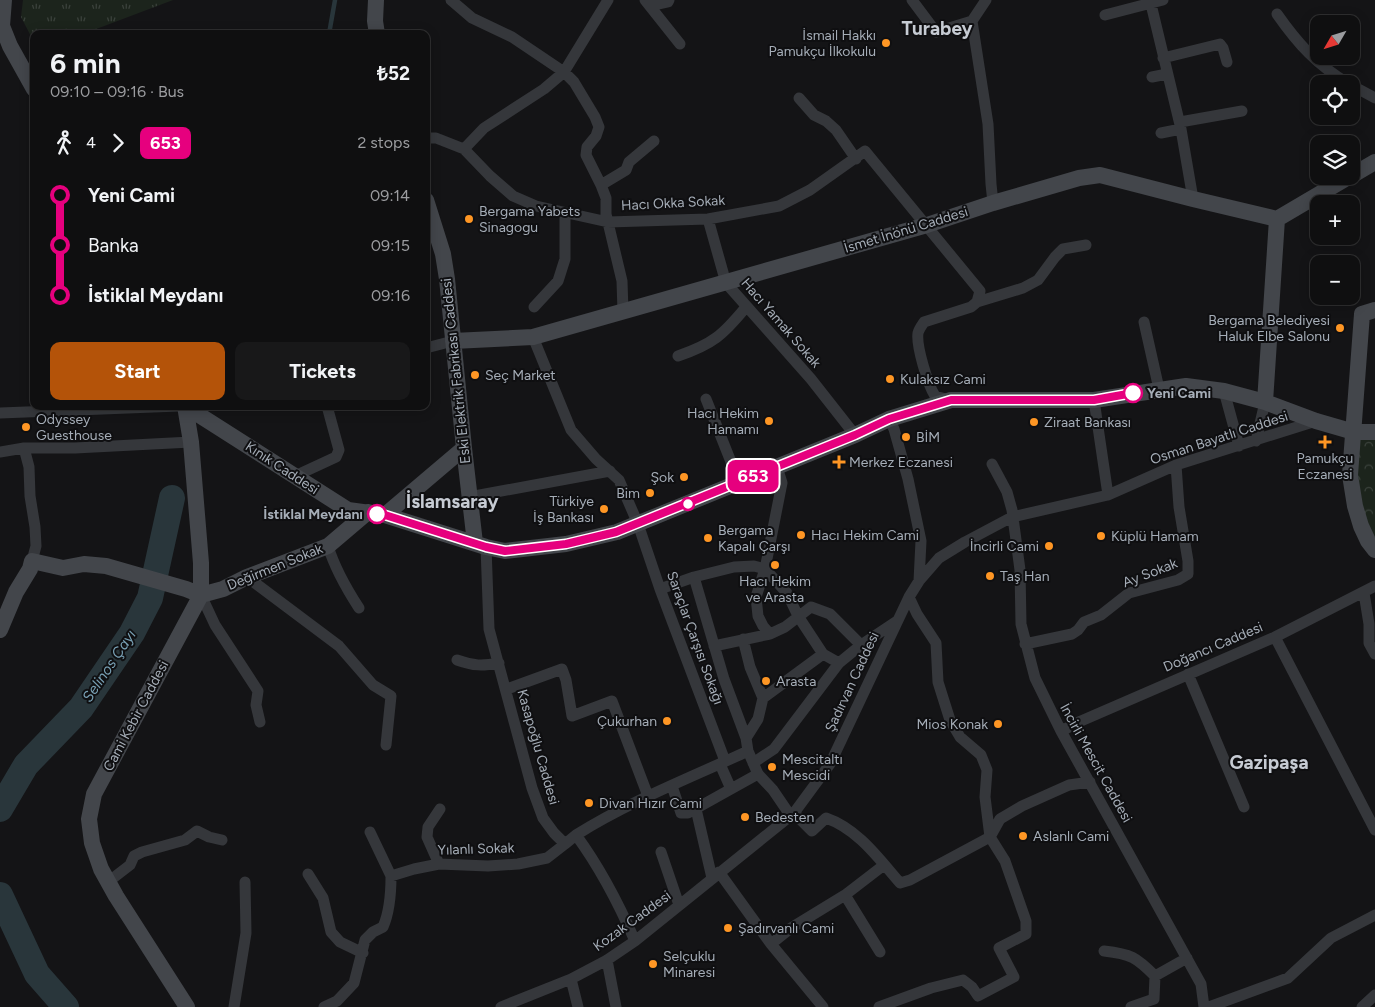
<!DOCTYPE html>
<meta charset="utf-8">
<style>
:root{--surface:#0f0f10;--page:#181819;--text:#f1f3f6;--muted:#9b9c9f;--line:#2f2f30;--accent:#b45309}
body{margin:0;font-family:Figtree,sans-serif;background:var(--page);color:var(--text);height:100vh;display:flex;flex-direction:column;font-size:19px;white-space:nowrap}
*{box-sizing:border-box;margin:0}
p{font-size:16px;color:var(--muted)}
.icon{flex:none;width:28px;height:28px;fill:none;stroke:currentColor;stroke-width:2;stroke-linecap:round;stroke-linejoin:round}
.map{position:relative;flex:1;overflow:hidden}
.drawer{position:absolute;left:30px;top:30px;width:400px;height:380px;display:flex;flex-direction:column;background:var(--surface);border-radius:10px;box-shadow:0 2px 12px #0003,0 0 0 1px var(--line)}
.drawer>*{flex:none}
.badge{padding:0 10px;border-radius:8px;font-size:18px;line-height:32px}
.needle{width:32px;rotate:231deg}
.fabs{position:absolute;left:1310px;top:15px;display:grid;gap:10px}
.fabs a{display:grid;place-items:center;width:50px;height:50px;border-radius:10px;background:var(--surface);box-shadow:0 2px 12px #0003,0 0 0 1px var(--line);font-size:25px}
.map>.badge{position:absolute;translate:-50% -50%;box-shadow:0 0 0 2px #fff}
.legs{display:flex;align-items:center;gap:8px;height:55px;padding:0 20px;font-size:16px}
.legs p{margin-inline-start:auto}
.overview{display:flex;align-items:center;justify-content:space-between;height:85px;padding:0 20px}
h1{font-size:28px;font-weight:700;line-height:38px}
.cta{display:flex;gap:10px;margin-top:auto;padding:10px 20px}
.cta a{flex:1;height:58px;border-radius:10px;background:var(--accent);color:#fff;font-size:20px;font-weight:700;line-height:58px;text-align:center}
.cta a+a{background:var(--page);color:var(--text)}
ul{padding:0 20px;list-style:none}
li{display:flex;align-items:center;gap:18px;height:50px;font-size:19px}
li i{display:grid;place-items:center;width:8px;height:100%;margin:0 6px;background:currentColor}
li i::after{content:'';width:12px;height:12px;margin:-6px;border:4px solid;border-radius:50%;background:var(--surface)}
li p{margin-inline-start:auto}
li:first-child i{background:linear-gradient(#0000 50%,currentColor 0)}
li:last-child i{background:linear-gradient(currentColor 50%,#0000 0)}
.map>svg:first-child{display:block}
.grass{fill:url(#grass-tufts)}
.forest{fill:url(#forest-crowns)}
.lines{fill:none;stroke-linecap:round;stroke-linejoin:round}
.stream{stroke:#29363b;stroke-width:4.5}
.river{stroke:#29363b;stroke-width:26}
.street{stroke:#35373b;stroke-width:11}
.secondary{stroke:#43464b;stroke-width:16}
.line-1-casing{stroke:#fff;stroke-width:11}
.line-1{stroke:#e6007e;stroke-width:8}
.poi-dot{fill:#fe9624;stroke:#0f0f11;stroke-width:2}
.stop-1-dot{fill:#fff;stroke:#e6007e;stroke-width:2.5}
.labels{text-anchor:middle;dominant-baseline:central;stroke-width:4;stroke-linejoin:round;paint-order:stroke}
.poi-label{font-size:14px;fill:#a5adb7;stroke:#0f0f11;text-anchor:start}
.street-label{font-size:14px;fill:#a5adb7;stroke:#0f0f11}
.stop-label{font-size:14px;font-weight:bold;fill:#a5adb7;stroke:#0f0f11;text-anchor:start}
.water-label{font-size:15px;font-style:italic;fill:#79a1b5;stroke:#0f0f11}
.district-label{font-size:19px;font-weight:bold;fill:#c6cbd3;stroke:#0f0f11}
</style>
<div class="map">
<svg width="1375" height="1007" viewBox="0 0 1375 1007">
<defs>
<pattern id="grass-tufts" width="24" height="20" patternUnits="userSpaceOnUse" patternTransform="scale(1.25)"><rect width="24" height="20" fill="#1c241c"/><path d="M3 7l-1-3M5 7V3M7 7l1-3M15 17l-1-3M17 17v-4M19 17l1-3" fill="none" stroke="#3a413b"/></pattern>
<pattern id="forest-crowns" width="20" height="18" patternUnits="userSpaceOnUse" patternTransform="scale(1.25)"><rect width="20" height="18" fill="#1c241c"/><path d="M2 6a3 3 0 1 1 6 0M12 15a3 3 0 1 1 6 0" fill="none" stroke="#3a413b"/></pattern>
</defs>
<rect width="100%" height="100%" fill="#141416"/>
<!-- grass -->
<path class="grass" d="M23 0H173L83 34H34V42L21 17Z"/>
<!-- forest -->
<path class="forest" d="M1354 432H1375V550L1361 526Z"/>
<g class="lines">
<!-- stream -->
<path class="stream" d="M329 34 335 0"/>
<!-- river -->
<path class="river" d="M0 809 26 765 81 708 132 633 150 598 172 498
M0 895 37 974 66 1007"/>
<!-- street -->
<path class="street" d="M451 0 472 18 512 37 564 72 574 82 595 117 599 127 596 136 587 147 586 155 601 185 606 198V214L622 281 623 312
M645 0 680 44
M912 0 936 32 972 21
M986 0 972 21 988 124 991 184 993 203
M1150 0 1181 129 1193 199
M650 6 668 2 669 0
M1277 14C1298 44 1317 65 1349 84
M1105 15 1163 0
M1163 58 1220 44 1223 48 1227 62
M1152 77 1167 74
M1351 85 1375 98
M799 98 814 115 826 121 836 130 856 159
M1180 122 1242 111
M1161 133 1181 129
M426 138H436L464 149 490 176 513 196 536 206 608 222 708 219 779 206 810 190 865 151 980 291 977 302 971 307 924 322C922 325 919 329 918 333 916 346 928 385 935 396L949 400
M464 149 484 128 544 89 564 72 608 0
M601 185 626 170 629 162 654 141
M708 219 726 283 811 379 855 435
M977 302 1023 288 1038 280 1055 257 1063 249 1086 245
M534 307 558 281 565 259V214
M1144 322 1159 389
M533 337 571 430 596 459 619 480 638 524 660 589 725 761
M426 348 453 341
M678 356C713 344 723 335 746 307
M1224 391 1239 446
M706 399 739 482
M1094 400 1108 495
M0 413 179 406
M889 419 894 429 908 479 921 541 919 581
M1256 441 1265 402
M24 448 29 467 30 496 35 527 36 546 32 561
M0 452 24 448H75L191 442
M992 464 1007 492 1012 510 1020 570 1021 624 1035 678 1061 731 1201 984 1204 1007
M295 476 336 457 339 450 327 406
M469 497 610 471
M328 546C335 569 346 588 359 608
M486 547 489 629 532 788 543 818 554 833 565 844 576 835C601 869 618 902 635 941
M247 577 339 646 373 685 391 696 386 745
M694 577 724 679 746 738 748 751 758 774 773 790 790 815
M660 589 694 577 734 567 754 566 765 569 787 593 798 616 823 654 839 663
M1364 593 1369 624V643L1375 654
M201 595 215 625 258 691 256 705 260 722
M770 634 763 626 758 616 756 597 765 569 782 483 777 467
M1275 637 1375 830
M743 639 750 667 763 698
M1025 644 1072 634 1078 630 1084 622 1101 615 1129 593 1178 580 1188 574V561L1179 507 1176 465
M714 646 770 634 785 627 811 607 830 614 861 645
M457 660C474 666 482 666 499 663
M1188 674 1244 807
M507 689 562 669 566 680 572 716 612 701 648 796
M1061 731 1081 721 1275 637 1375 586
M746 738 758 719 763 698 823 654
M753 763 774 749 839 663 861 645 897 621
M672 786 681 813H688L731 789 720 764
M731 789 758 774
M696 809 712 878
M794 813 812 831 826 818C858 829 879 859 900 883L910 880 990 837
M370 832 391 876
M576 835C630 801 690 778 748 751
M990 837 1000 819 1022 806 1069 785 1090 782
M661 852 679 905
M439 864 427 837 428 827 440 809
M719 872 771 944 823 1007
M308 874 323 898 331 932 340 942 363 953
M108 882 130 865 134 856 142 852 185 840 197 831 209 837 222 840
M845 895 880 952
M771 944 791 928 845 895 884 865
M1104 951C1131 954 1136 957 1155 976
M607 960 616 1007
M571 979 578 1007
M234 1007 246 933 245 882
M324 1007 337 1001 354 983 365 940 373 932 383 927C390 911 391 894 391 876L414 869 439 864 488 866 518 864 547 858 565 844
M501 1007 571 979 607 960 635 941 794 813 830 764 909 597 919 581 939 558 965 542 1012 517 1108 495 1176 465 1316 421
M879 1007 931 988 963 980 972 987 978 996 1014 977 999 948 1026 934V921L1005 861 990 837 985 797 987 770 981 755 960 737 950 720 938 682 936 643 917 614 909 597
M1131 1007 1154 999 1155 976 1187 958
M1209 1007 1288 978 1331 938 1375 915
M1362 1007 1375 995"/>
<!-- secondary -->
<path class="secondary" d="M4 0 2 26 10 46 34 89
M376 0 375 21 377 34
M1351 176 1375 162
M426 200 443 254 447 279 464 448 475 543
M1375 310 1362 314 1350 475 1355 506 1361 526 1368 541 1375 550
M453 341 533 337 927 225 993 203 1079 178 1100 175 1193 199 1277 219 1350 176
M1265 402 1277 219
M185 406 348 510 385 515 486 547 505 551 566 544 617 532 855 435 889 419 951 400H1094L1186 386 1224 391 1265 402 1316 421 1354 432H1375
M185 406 191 442 201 563V595L94 794 89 819 92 843 101 869 116 896 187 1007
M385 515 464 448
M0 630 16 592 30 569 32 561 63 568 84 564 106 566 186 589 201 595 223 589 247 577 328 546 368 512"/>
</g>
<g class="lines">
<defs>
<path id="line-1" d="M377 514 385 515 486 547 505 551 566 544 616 532 855 435 889 419 951 400H1094L1133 393"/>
</defs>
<!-- line-1 casing -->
<use href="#line-1" class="line-1-casing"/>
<!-- line-1 -->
<use href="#line-1" class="line-1"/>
</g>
<!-- markers -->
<g class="poi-dot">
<circle cx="886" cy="43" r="5"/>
<circle cx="469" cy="219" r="5"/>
<circle cx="1340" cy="328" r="5"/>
<circle cx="475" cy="375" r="5"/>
<circle cx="890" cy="379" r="5"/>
<circle cx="769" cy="421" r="5"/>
<circle cx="1034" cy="422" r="5"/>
<circle cx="26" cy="427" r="5"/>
<circle cx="906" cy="437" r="5"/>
<path d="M1322.5 434.5h5v5h5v5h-5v5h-5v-5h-5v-5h5z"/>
<path d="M836.5 454.5h5v5h5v5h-5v5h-5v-5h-5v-5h5z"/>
<circle cx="684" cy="477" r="5"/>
<circle cx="650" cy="493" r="5"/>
<circle cx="604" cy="509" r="5"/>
<circle cx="801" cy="535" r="5"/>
<circle cx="1101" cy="536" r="5"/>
<circle cx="708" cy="538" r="5"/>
<circle cx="1049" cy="546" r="5"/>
<circle cx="775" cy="565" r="5"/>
<circle cx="990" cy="576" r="5"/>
<circle cx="766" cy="681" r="5"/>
<circle cx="667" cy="721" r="5"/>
<circle cx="998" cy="724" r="5"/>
<circle cx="772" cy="767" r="5"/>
<circle cx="589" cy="803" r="5"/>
<circle cx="745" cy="817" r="5"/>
<circle cx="1023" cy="836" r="5"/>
<circle cx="728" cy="928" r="5"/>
<circle cx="653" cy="964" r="5"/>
</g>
<g class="stop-1-dot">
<circle cx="1133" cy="393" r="9"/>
<circle cx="688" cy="504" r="6"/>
<circle cx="377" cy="514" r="9"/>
</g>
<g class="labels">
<!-- poi labels -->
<g class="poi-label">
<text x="876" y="35" text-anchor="end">İsmail Hakkı<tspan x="876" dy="16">Pamukçu İlkokulu</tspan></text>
<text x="479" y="211">Bergama Yabets<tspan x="479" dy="16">Sinagogu</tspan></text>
<text x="1330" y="320" text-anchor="end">Bergama Belediyesi<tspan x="1330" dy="16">Haluk Elbe Salonu</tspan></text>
<text x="485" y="375">Seç Market</text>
<text x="900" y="379">Kulaksız Cami</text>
<text x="759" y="413" text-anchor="end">Hacı Hekim<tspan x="759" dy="16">Hamamı</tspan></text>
<text x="36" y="419">Odyssey<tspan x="36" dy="16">Guesthouse</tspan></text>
<text x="1044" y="422">Ziraat Bankası</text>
<text x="916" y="437">BİM</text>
<text x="1325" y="458" text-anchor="middle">Pamukçu<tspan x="1325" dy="16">Eczanesi</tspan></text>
<text x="849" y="462">Merkez Eczanesi</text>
<text x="674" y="477" text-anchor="end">Şok</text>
<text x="640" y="493" text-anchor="end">Bim</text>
<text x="594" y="501" text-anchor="end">Türkiye<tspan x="594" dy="16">İş Bankası</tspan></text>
<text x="718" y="530">Bergama<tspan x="718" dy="16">Kapalı Çarşı</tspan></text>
<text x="811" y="535">Hacı Hekim Cami</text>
<text x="1111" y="536">Küplü Hamam</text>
<text x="1039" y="546" text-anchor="end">İncirli Cami</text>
<text x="1000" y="576">Taş Han</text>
<text x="775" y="581" text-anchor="middle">Hacı Hekim<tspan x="775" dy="16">ve Arasta</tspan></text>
<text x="776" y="681">Arasta</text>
<text x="657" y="721" text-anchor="end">Çukurhan</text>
<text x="988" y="724" text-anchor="end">Mios Konak</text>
<text x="782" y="759">Mescitaltı<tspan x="782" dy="16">Mescidi</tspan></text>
<text x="599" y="803">Divan Hızır Cami</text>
<text x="755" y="817">Bedesten</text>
<text x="1033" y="836">Aslanlı Cami</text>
<text x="738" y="928">Şadırvanlı Cami</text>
<text x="663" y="956">Selçuklu<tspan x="663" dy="16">Minaresi</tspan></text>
</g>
<!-- street labels -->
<g class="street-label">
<text transform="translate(673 203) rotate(-3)">Hacı Okka Sokak</text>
<text transform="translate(906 230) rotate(-17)">İsmet İnönü Caddesi</text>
<text transform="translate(781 323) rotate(49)">Hacı Yamak Sokak</text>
<text transform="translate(456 371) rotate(-96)">Eski Elektrik Fabrikası Caddesi</text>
<text transform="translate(1219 438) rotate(-18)">Osman Bayatlı Caddesi</text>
<text transform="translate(282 468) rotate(33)">Kınık Caddesi</text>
<text transform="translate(275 567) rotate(-22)">Değirmen Sokak</text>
<text transform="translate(1150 573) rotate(-21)">Ay Sokak</text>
<text transform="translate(695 638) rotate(70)">Saraçlar Çarşısı Sokağı</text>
<text transform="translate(1213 647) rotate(-23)">Doğancı Caddesi</text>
<text transform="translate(852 682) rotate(-65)">Şadırvan Caddesi</text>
<text transform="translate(136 716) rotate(-62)">Cami Kebir Caddesi</text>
<text transform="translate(538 747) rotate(74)">Kasapoğlu Caddesi</text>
<text transform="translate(1096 763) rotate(61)">İncirli Mescit Caddesi</text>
<text transform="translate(476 849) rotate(-2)">Yılanlı Sokak</text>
<text transform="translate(632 921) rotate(-36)">Kozak Caddesi</text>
</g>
<!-- stop labels -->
<g class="stop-label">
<text x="1147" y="393">Yeni Cami</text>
<text x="363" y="514" text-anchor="end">İstiklal Meydanı</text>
</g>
<!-- water labels -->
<g class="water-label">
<text transform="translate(109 666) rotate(-56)">Selinos Çayı</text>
</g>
<!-- district labels -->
<g class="district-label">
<text x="937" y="28">Turabey</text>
<text x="452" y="501">İslamsaray</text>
<text x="1269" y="762">Gazipaşa</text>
</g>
</g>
</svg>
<div class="fabs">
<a><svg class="needle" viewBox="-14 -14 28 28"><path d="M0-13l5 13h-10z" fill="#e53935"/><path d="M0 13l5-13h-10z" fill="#9b9c9f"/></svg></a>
<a><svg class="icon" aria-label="locate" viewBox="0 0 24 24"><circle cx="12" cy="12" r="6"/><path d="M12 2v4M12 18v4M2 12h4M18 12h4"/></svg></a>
<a><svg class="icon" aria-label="layers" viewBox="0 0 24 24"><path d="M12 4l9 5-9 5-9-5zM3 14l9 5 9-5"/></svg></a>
<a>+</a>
<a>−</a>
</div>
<b class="badge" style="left:753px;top:476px;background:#e6007e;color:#fff">653</b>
<section class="drawer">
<div class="overview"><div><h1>6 min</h1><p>09:10 – 09:16 · Bus</p></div><b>₺52</b></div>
<div class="legs"><svg class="icon" aria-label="walk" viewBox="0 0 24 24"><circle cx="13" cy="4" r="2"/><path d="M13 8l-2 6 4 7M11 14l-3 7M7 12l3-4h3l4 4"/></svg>4<svg class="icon" aria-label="forward" viewBox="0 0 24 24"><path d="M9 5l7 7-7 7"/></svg><b class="badge" style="background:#e6007e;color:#fff">653</b><p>2 stops</p></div>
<ul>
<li><i style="color:#e6007e"></i><b>Yeni Cami</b><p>09:14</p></li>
<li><i style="color:#e6007e"></i><span>Banka</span><p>09:15</p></li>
<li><i style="color:#e6007e"></i><b>İstiklal Meydanı</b><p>09:16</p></li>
</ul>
<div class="cta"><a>Start</a><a>Tickets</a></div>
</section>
</div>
